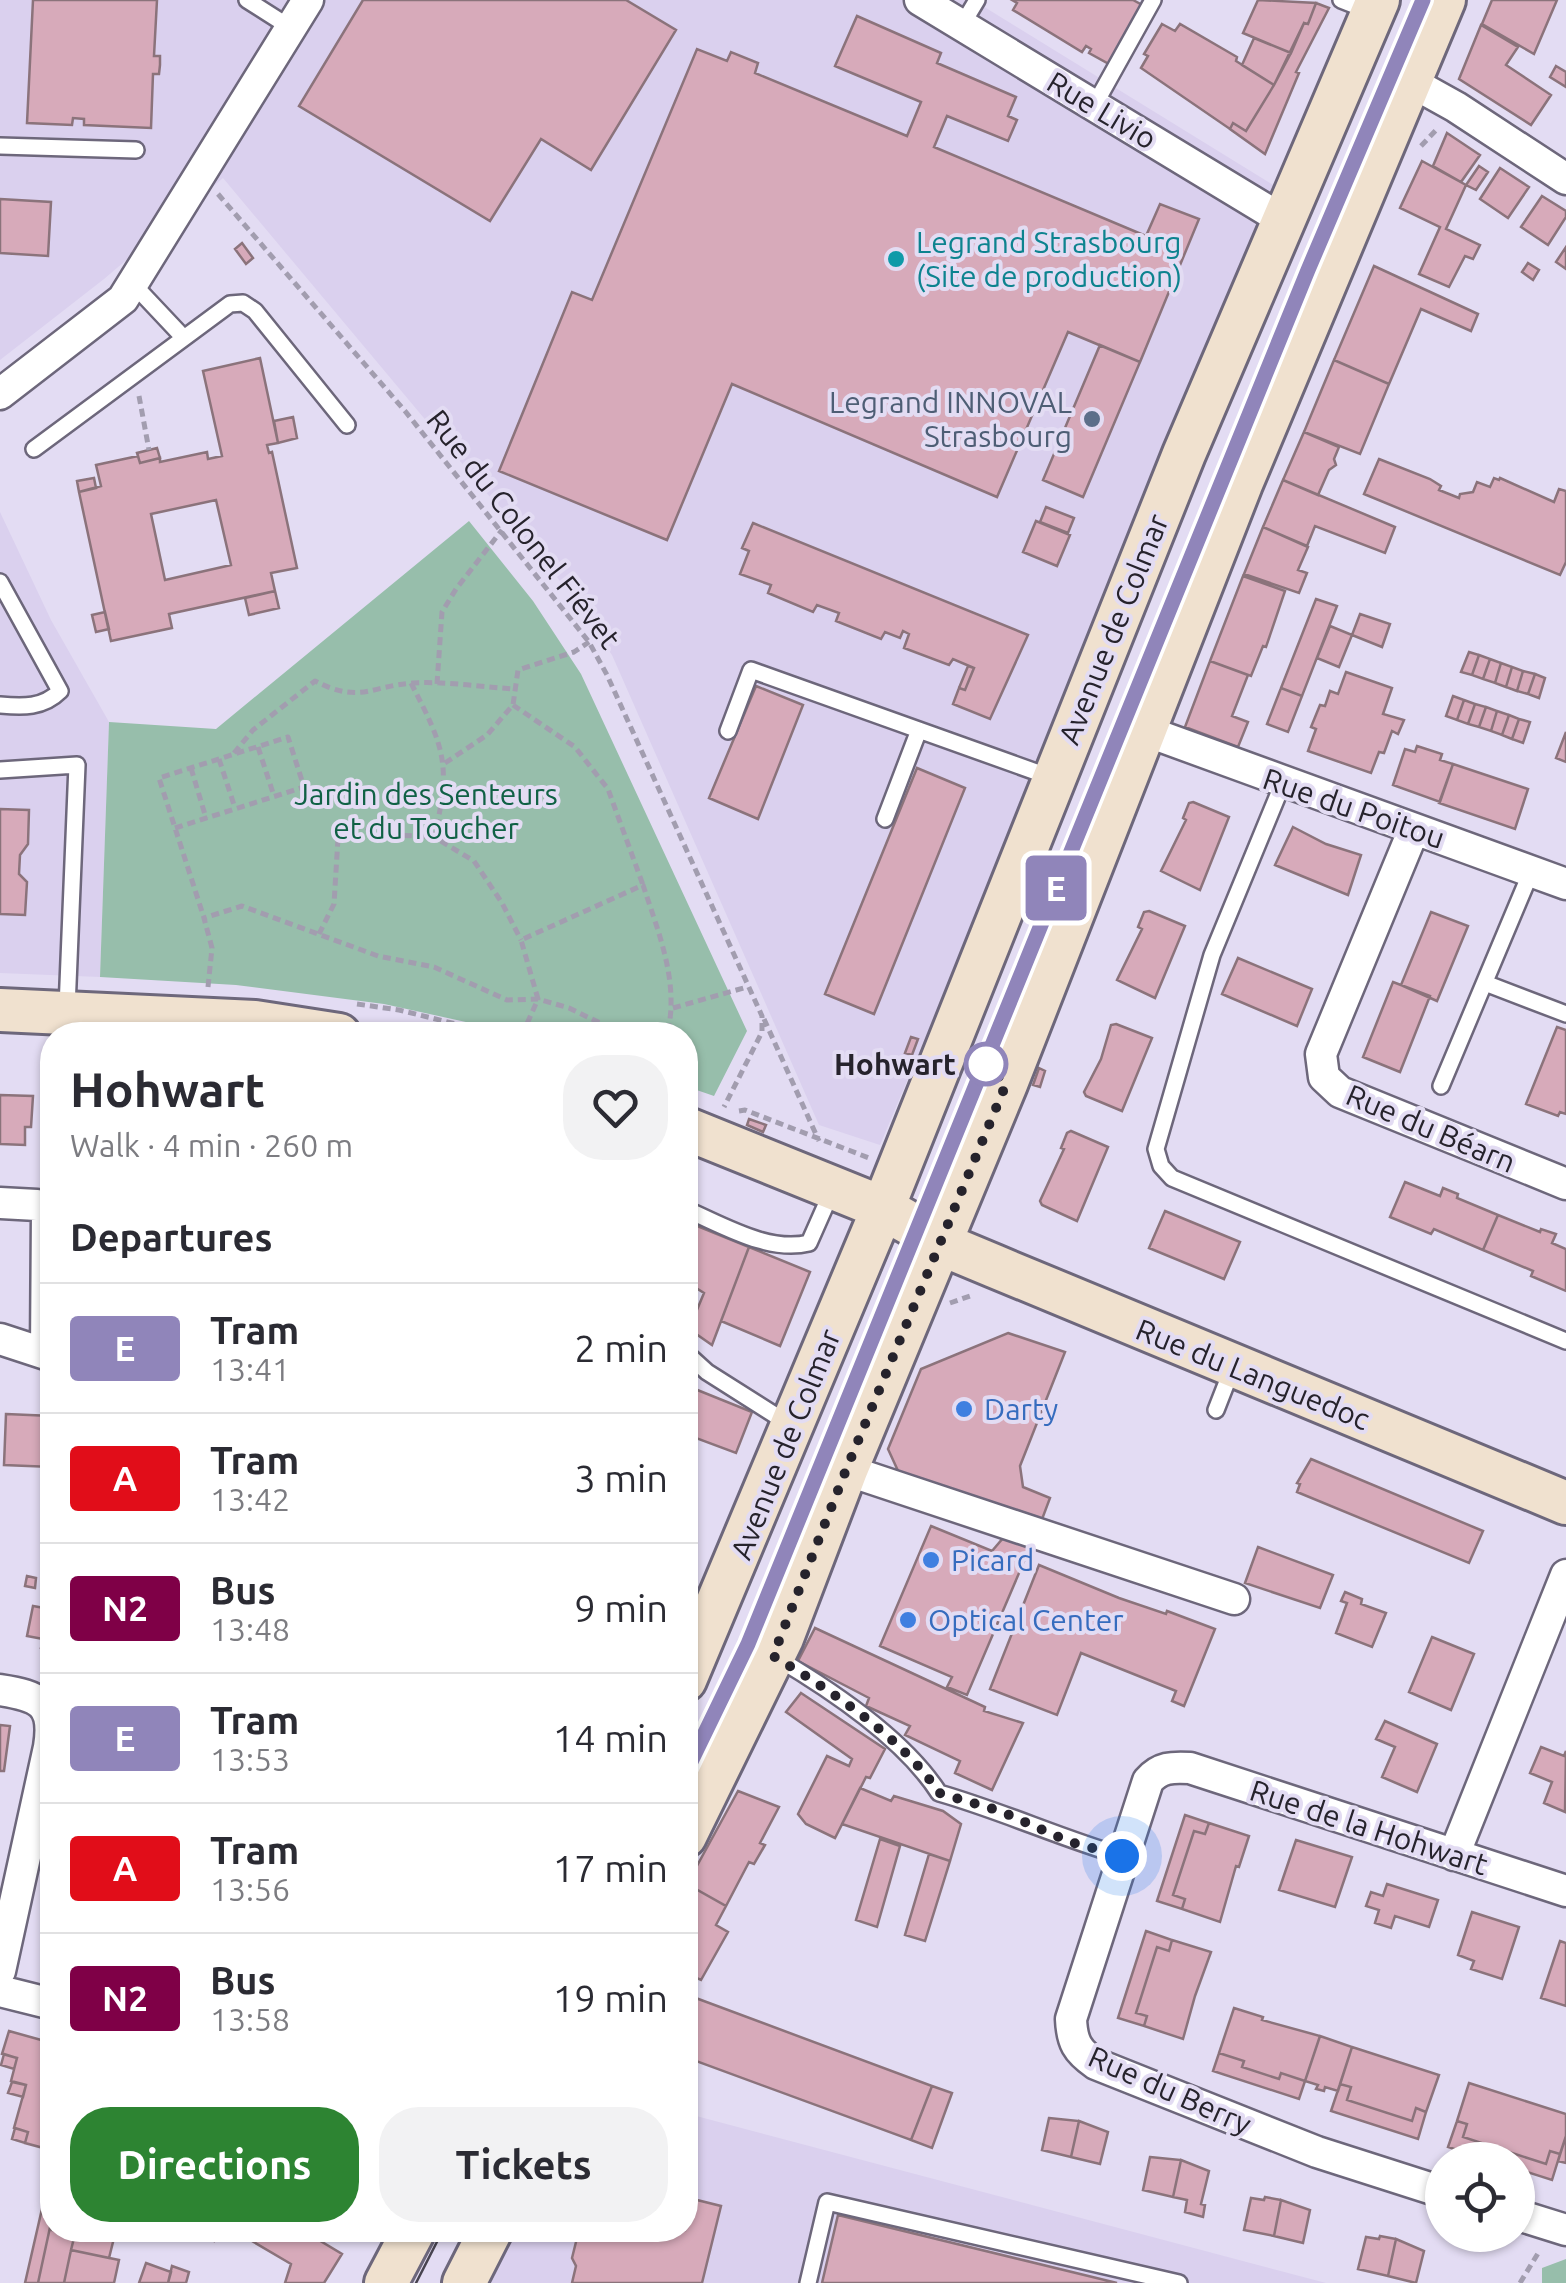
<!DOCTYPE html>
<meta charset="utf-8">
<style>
:root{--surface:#fff;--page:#f2f2f3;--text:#2b2b33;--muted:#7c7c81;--line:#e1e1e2;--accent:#2d8432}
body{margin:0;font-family:Ubuntu,sans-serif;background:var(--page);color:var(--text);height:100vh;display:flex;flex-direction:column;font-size:38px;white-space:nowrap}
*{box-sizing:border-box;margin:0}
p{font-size:32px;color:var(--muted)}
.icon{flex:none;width:55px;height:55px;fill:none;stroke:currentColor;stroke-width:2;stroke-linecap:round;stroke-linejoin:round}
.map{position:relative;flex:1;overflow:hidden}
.drawer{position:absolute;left:40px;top:1022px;width:658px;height:1220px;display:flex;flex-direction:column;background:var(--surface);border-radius:40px;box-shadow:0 2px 8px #0004}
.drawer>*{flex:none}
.badge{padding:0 20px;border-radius:8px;font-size:35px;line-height:65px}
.tools{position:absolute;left:1425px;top:2142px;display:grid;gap:20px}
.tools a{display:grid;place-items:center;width:110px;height:110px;border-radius:50%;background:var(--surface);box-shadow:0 2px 8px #0004;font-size:50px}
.you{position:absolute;width:50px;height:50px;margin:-25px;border:8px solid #fff;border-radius:50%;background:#1a73e8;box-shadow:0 0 0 15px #1a73e833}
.map>.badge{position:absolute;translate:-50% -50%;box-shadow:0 0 0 5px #fff}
h2{padding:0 30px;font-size:38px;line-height:90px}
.round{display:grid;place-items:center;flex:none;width:105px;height:105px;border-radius:40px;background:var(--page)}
.overview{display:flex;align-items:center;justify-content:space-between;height:170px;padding:0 30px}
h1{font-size:48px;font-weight:600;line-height:75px}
.button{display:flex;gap:20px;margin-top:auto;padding:20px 30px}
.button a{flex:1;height:115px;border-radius:40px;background:var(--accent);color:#fff;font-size:40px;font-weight:600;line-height:115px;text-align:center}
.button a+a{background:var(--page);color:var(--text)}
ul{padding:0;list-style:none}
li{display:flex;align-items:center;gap:30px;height:130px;padding:0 30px;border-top:2px solid var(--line)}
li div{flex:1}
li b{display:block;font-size:38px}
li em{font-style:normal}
li .badge{min-width:110px;font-weight:700;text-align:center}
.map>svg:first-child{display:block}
.built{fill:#dad0ee}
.green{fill:#97beab}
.building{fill:#d7aaba;stroke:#8b737b;stroke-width:2.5;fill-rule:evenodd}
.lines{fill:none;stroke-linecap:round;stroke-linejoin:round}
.lane-casing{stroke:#6d677b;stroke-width:20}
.street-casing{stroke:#6d677b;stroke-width:35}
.secondary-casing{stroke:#6d677b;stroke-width:48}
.path{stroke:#a29daf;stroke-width:5;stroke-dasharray:8 5;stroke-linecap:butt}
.lane{stroke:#fff;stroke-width:15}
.street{stroke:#fff;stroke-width:30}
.secondary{stroke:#f0e1cf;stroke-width:42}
.tram{stroke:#484450;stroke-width:2.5}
.line-casing{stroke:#fff;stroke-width:22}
.line{stroke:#9085ba;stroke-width:15}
.walk{stroke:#26232c;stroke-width:10;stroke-dasharray:0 18}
.culture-dot{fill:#0f9aa8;stroke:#e3dcf3;stroke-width:4}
.service-dot{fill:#5c6f8a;stroke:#e3dcf3;stroke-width:4}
.stop-dot{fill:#fff;stroke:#9085ba;stroke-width:5}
.shop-dot{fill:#3f7fe0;stroke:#e3dcf3;stroke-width:4}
.labels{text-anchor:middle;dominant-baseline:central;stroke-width:8;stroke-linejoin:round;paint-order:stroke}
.street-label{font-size:30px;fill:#26232c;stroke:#e3dcf3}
.culture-label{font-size:30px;fill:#0d838f;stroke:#e3dcf3;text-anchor:start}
.service-label{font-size:30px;fill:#4e5e75;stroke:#e3dcf3;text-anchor:end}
.park-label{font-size:30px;fill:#106145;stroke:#e3dcf3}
.stop-label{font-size:30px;font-weight:bold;fill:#26232c;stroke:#e3dcf3;text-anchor:end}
.shop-label{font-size:30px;fill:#366cbe;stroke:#e3dcf3;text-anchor:start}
</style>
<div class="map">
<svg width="1566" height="2283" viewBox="0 0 1566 2283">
<rect width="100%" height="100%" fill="#e3dcf3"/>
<!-- built -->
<path class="built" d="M0 0H973L1283 191 880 1145 819 1125 612 655 557 577 223 178 104 279 0 360Z
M0 512 51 620 109 722 100 977 0 973Z
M685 2113 1326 2283H479L510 2230H685Z"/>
<!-- green -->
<path class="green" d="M469 521 533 601 581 674 747 1031 714 1096 685 1086V1035H525L384 1004 236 985 100 977 109 722 216 729Z
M1566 2259V2283H1542V2268Z"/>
<!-- building -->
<path class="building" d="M33 0H157L154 56H160V65L159 74H153L151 128 84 125V119L73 118 72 125 27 123Z
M363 0H626L676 30 591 170 541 139 490 221 299 106Z
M1012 0H1133L1144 6 1109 64 1089 53 1091 49 1086 46 1082 52 1013 10 1017 3Z
M1258 0 1316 3 1308 24 1304 23 1291 53 1243 33Z
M1492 0H1557L1534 54 1482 24Z
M1316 3 1329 8 1296 72 1299 73 1265 154 1230 129 1233 123 1246 131 1274 85 1304 23 1308 24Z
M857 16 941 53 937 63 1016 97 1008 116 1017 120 1008 141 947 116 934 147 1146 236 1160 204 1199 219 1140 362 1068 332 997 497 732 384 667 540 499 471 572 292 592 300 697 49 727 61 731 52 758 63 755 73 907 136 921 102 835 66Z
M1162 24 1175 31 1180 24 1237 57 1236 61 1274 85 1246 131 1233 123 1230 129 1141 68 1148 56 1144 54Z
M1481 25 1518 47 1506 65 1551 95 1531 125 1459 79Z
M1254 38 1291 53 1274 85 1242 65Z
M1556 66 1566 72V87L1550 77Z
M1447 133 1480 155 1461 182 1433 166Z
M1422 161 1466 185 1446 229 1480 245 1473 259 1465 256 1449 287 1419 274 1440 227 1400 208Z
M1479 166 1488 172 1476 190 1466 185Z
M1500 168 1529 187 1508 218 1480 199Z
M1542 196 1566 211V217L1548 245 1521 227Z
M0 199 51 202 48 256 0 253Z
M242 243 253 258 246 264 235 249Z
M1566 247V269L1556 262Z
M1528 263 1539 270 1533 280 1522 272Z
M1374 266 1478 314 1471 331 1421 309 1389 384 1334 360Z
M1100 345 1140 362 1083 497 1043 480Z
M260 358 278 443 267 445 269 453 272 452 297 568 271 573 275 591 169 614 172 628 111 641 79 492 101 486 96 465 138 456 140 463 160 458V462L207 452 208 459 222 456 203 371ZM216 500 231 565 165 580 151 514Z
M1334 360 1389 384 1360 454 1304 432Z
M293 417 297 438 278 443 274 421Z
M1304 432 1339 447 1334 459 1336 465 1329 470 1318 495 1283 480Z
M157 448 160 458 140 463 137 453Z
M1379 459 1430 479 1441 486 1439 490 1459 498 1460 494 1473 492 1477 482 1490 487 1494 478 1499 480 1500 478 1554 502 1559 489 1566 491V562L1560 575 1364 494Z
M94 478 96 488 79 492 77 481Z
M1283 480 1395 527 1385 553 1315 526 1307 546 1263 527Z
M1046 507 1074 518 1068 533 1040 522Z
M1036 521 1070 535 1057 566 1023 552Z
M753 523 1028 635 990 719 953 704 959 688 965 690 974 668 953 659 949 665 904 648 909 634 903 631 900 638 885 632 881 639 836 621 839 613 817 605 813 612 768 593 771 585 740 574 749 551 742 548Z
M1263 527 1308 547 1298 570 1307 573 1299 593 1244 574Z
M1243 576 1285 591 1266 647 1263 646 1251 676 1210 661Z
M275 591 279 608 249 615 245 598Z
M1316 599 1337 606 1302 696 1281 688Z
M105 612 109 629 96 632 92 615Z
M1360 614 1390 624 1382 647 1352 635Z
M1330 626 1352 635 1339 667 1317 658Z
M1469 652 1479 655 1472 675 1461 672Z
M1479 655 1490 659 1483 679 1472 675Z
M1490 659 1501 663 1495 683 1483 679Z
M1210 661 1248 675 1232 716 1248 722 1238 747 1185 727Z
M1501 663 1512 667 1506 687 1495 683Z
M968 666 974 668 965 690 959 688Z
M1512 667 1523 671 1517 691 1506 687Z
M1523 671 1535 674 1528 694 1517 691Z
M1346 672 1392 688 1383 714 1404 720 1398 734 1392 731 1384 753 1379 752 1371 773 1308 751 1316 729 1311 727 1320 705 1325 706 1330 691 1338 694Z
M1535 674 1545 678 1539 698 1528 694Z
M756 686 803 705 758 819 709 798Z
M1281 688 1302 696 1288 732 1267 724Z
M1453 696 1464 700 1457 720 1446 716Z
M1464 700 1475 704 1468 724 1457 720Z
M1475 704 1486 707 1479 727 1468 724Z
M1486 707 1497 711 1491 731 1479 727Z
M1497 711 1509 715 1502 735 1491 731Z
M1509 715 1519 719 1512 739 1502 735Z
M1519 719 1530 722 1523 743 1512 739Z
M1566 732V762L1556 758Z
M1417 746 1442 754 1440 760 1453 764 1440 802 1393 785 1405 749 1415 752Z
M1453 764 1528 789 1515 829 1439 803Z
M917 768 965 788 874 1014 825 994Z
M1193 802 1229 817 1200 890 1161 871 1186 820 1183 818 1189 803Z
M0 809 29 810 28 844 20 855 19 874 27 882 25 915 0 914Z
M1293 827 1326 844 1361 855 1348 895 1275 865Z
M1149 911 1185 926 1155 998 1117 980 1142 929 1138 927 1144 912Z
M1431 912 1468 926 1437 1001 1401 985Z
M1238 958 1312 989 1297 1026 1222 994Z
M1393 982 1430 996 1400 1072 1363 1057Z
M1116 1024 1152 1038 1122 1111 1086 1096 1084 1092 1101 1059 1111 1025Z
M1557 1027 1566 1030V1114L1560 1112 1558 1116 1526 1104Z
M911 1037 918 1039 912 1055 905 1053Z
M1039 1068 1045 1071 1040 1087 1033 1085Z
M0 1095 33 1096 31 1127H25V1145L0 1144Z
M749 1119 766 1125 763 1132 747 1125Z
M1071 1131 1108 1147 1077 1221 1042 1205 1040 1201 1064 1149 1061 1148 1067 1133Z
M1405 1182 1440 1196 1443 1188 1458 1194 1457 1198 1498 1215 1483 1250 1434 1229 1431 1234 1390 1217Z
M1165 1211 1240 1242 1224 1279 1149 1248Z
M1498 1215 1540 1232 1541 1229 1556 1234 1552 1243 1566 1249V1291L1531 1276 1533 1271 1483 1250Z
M685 1221 749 1247 712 1345 689 1329 704 1293 685 1281Z
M749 1247 810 1272 780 1346 721 1321Z
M1008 1333 1065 1352 1020 1466 1023 1487 1050 1498 1041 1522 899 1473 888 1449 921 1369Z
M685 1385 752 1412 736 1453 685 1434Z
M6 1414 52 1416V1467L4 1465Z
M1311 1459 1483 1531 1469 1563 1297 1492 1300 1484 1297 1483Z
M931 1526 992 1551 1004 1537 1031 1545 967 1695 947 1687 952 1677 880 1646Z
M1258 1547 1333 1575 1320 1608 1245 1583Z
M1039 1565 1119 1598 1166 1614 1167 1611 1215 1629 1184 1706 1172 1701 1176 1691 1081 1653 1057 1715 990 1689Z
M27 1576 36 1578 35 1588 25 1586Z
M1345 1592 1362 1599 1361 1604 1386 1613 1372 1647 1336 1633 1347 1603 1341 1601Z
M51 1603 52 1604V1650L41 1648 43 1639 27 1636 33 1606 50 1609Z
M815 1628 985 1707 984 1711 1023 1723 992 1790 955 1773 960 1761 905 1735 910 1726 866 1706 869 1698 798 1661Z
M1432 1637 1474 1654 1451 1710 1409 1692Z
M801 1693 885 1749 870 1778 866 1777 835 1838 806 1824 798 1814 827 1756 849 1766 852 1759 786 1712Z
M1385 1721 1437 1744 1417 1792 1382 1777 1395 1747 1376 1739Z
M0 1725 10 1726 4 1771H0Z
M1541 1747 1564 1756 1566 1751 1565 1812 1544 1803 1552 1782 1530 1773Z
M860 1788 891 1801 894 1796 943 1811 961 1824 950 1861 842 1824Z
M738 1791 779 1807 760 1843 765 1845 754 1864 749 1862 726 1906 687 1884Z
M1185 1815 1209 1823 1205 1834 1194 1831 1173 1895 1185 1899 1182 1909 1157 1901Z
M1209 1823 1249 1836 1239 1867 1236 1866 1220 1922 1182 1909 1185 1899 1173 1895 1194 1831 1205 1834Z
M880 1839 900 1846 877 1927 856 1920Z
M1296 1840 1352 1857 1335 1907 1279 1890Z
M929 1854 950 1861 925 1941 905 1935Z
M687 1884 726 1906 716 1925 728 1932 701 1980 685 1973Z
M1387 1884 1438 1900 1429 1927 1395 1916 1391 1928 1375 1923 1379 1910 1366 1906 1371 1892 1383 1896Z
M1472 1912 1519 1927 1502 1979 1471 1969 1474 1961 1458 1955Z
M48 1924 52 1925V1970L42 1968Z
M1146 1931 1172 1940 1169 1951 1157 1947 1136 2013 1147 2016 1144 2026 1118 2018Z
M1172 1940 1211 1952 1195 1996 1183 2039 1144 2026 1147 2016 1136 2013 1157 1947 1169 1951Z
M1560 1941 1566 1943V2006L1541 1998Z
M685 1994 932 2086 911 2140 685 2057Z
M1234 2008 1263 2017 1262 2020 1320 2036 1305 2081 1281 2073 1279 2079 1242 2067 1244 2061 1219 2053Z
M9 2031 52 2043 51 2150 25 2143 28 2132 14 2128 26 2085 11 2081 17 2058 2 2054Z
M1320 2036 1352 2047 1338 2091 1325 2087 1324 2091 1316 2089 1318 2085 1305 2081Z
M1352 2047 1439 2075 1426 2112 1416 2108 1412 2121 1347 2100 1351 2087 1340 2084Z
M1219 2053 1244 2061 1242 2067 1279 2079 1281 2073 1305 2081 1299 2099 1213 2071Z
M4 2054 17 2058 14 2069 1 2065Z
M12 2082 26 2085 23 2097 8 2093Z
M1469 2083 1566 2114V2136L1560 2154 1550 2151 1546 2164 1463 2137 1467 2124 1457 2121Z
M1340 2084 1351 2087 1347 2100 1412 2121 1416 2108 1426 2112 1418 2139 1331 2111Z
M932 2086 952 2093 932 2148 911 2140Z
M1049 2118 1079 2121 1071 2157 1042 2150Z
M1079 2121 1108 2132 1100 2164 1071 2157Z
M1457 2121 1467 2124 1463 2137 1546 2164 1550 2151 1560 2154 1552 2180 1518 2169V2160H1488L1448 2147Z
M15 2128 28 2132 25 2143 12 2139Z
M1566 2136V2163L1558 2161Z
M1150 2157 1181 2160 1173 2197 1143 2190Z
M1181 2160 1209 2171 1201 2204 1205 2205 1203 2217 1185 2212 1187 2200 1173 2197Z
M47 2187 52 2188V2218L38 2283H25Z
M685 2197 721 2206 702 2283H572L576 2266 572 2258 579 2230H685Z
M1265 2197 1281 2200 1274 2236 1244 2230 1251 2198 1264 2200Z
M1281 2200 1310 2210 1303 2243 1274 2236Z
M838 2215 1117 2283H822Z
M52 2218V2230H76L71 2250 64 2283H38Z
M76 2230H116L109 2258 71 2250Z
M169 2230H198L194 2239Z
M198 2230H217L214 2241 196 2236Z
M242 2230H302L342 2254 324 2283H285L291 2264 240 2234Z
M1380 2236 1396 2239 1388 2276 1358 2269 1366 2237 1379 2239Z
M1396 2239 1424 2251 1416 2283 1388 2276Z
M71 2250 119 2260 114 2283H64Z
M146 2263 171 2272 168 2283H139Z
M172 2266 189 2272 186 2283H168Z"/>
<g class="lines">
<defs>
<path id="lane" d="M247 0 291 28
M1341 0 1369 11
M962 25 977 0
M1094 106 1153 0
M0 146 136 150
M134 285 183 337
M34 449 230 304 243 303 255 311 347 425
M0 582 60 691C43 708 23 707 0 705
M728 731 751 670 1053 778
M0 770 77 765 67 1008
M1283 783 1212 955 1156 1149 1161 1166 1172 1178 1566 1341
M885 819 919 730
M1485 983 1566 1014
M1441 1086 1531 872
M685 1209C723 1225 768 1253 809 1243L832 1191
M685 1352 707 1372 789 1424
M1216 1410 1232 1369
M777 1658C831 1690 905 1740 939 1793 1002 1811 1060 1838 1122 1856
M808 2283 827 2202 1179 2283"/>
<path id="street" d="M920 0 1283 220
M1411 82 1456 107 1566 179
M0 394 123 299 308 0
M1143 730 1566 884
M1414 829 1321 1054 1324 1077 1340 1092 1566 1184
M0 1203 37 1205 47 1210 46 1354
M0 1339 52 1356
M846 1470 1234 1599
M0 1690C39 1696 56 1703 49 1747L0 1971
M1454 1855 1566 1575
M0 1991 52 2004
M1442 2192 1317 2152 1096 2064C1077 2051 1072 2042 1071 2019L1148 1781C1160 1767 1172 1767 1190 1768L1566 1891
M1518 2215 1566 2230"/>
<path id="secondary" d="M0 1010 255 1022 339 1035
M685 1128 883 1208 958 1251 994 1266 1566 1503
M685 1680 883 1208 1184 454 1378 0
M685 1836 782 1638 846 1470 1006 1084 1241 484 1444 0
M386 2283 414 2230
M464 2283 491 2230"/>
</defs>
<!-- lane casing -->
<use href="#lane" class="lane-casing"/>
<!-- street casing -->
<use href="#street" class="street-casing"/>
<!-- secondary casing -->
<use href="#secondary" class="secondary-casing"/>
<!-- path -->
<path class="path" d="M1421 146 1438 128
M218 194 405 411 589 642 607 675 762 1016V1032L724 1107
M139 396 149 450
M411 683C444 747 452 765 434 837L474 861 502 903 521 940
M437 684 442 612 456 589 502 530
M513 705 575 747 608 789 643 885
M258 747 274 796
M234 753 253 730 315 681C360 704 370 686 413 683 446 681 482 687 515 689
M219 759 235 808
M445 763 487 735 513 705 518 670 574 652 589 642
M191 768 206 818
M175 828 304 787 288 737 159 778C174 825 189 871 204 918
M319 934 334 904 339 822 396 835 433 837
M208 987 212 948 204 918 242 906 378 956 434 967 507 1000 538 999 569 1008 625 1035
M357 1004 399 1010 501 1035
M673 1008 747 987
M764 1019 819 1141
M522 1035 538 999 521 940 643 885C659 934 680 984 667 1035
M739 1111 745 1110 869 1158
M950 1303 973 1295
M1520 2283 1540 2250"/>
<!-- lane -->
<use href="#lane" class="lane"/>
<!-- street -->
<use href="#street" class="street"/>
<!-- secondary -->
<use href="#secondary" class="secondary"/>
<!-- tram -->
<path class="tram" d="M685 1774 748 1644 1322 236 1423 0
M416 2283 443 2230"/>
</g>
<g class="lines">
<defs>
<path id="line" d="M685 1774 748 1644 1308 270 1423 0"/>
</defs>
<!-- line casing -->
<use href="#line" class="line-casing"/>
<!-- line -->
<use href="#line" class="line"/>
<!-- walk -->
<path class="walk" d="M986 1064 1006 1084 846 1470 773 1656C829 1689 904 1739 939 1793L1000 1811 1070 1842 1122 1856"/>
</g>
<!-- markers -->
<circle class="culture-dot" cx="896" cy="259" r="10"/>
<circle class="service-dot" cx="1092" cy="419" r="10"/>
<circle class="stop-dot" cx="986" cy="1064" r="20"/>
<g class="shop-dot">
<circle cx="964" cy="1409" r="10"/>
<circle cx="931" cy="1560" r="10"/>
<circle cx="908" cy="1620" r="10"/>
</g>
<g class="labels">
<!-- street labels -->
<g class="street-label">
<text transform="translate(1102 110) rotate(31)">Rue Livio</text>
<text transform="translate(524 529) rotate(52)">Rue du Colonel Fiévet</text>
<text transform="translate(1113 629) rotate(-68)">Avenue de Colmar</text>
<text transform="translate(1354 808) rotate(19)">Rue du Poitou</text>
<text transform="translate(1431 1128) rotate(23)">Rue du Béarn</text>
<text transform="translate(1253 1374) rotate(22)">Rue du Languedoc</text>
<text transform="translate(785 1444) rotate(-68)">Avenue de Colmar</text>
<text transform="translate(1369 1827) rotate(18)">Rue de la Hohwart</text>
<text transform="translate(1170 2090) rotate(24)">Rue du Berry</text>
</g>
<!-- culture labels -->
<g class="culture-label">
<text x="916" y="242">Legrand Strasbourg<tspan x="916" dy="34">(Site de production)</tspan></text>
</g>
<!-- service labels -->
<g class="service-label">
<text x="1072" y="402">Legrand INNOVAL<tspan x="1072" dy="34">Strasbourg</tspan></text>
</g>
<!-- park labels -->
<g class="park-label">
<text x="426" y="794">Jardin des Senteurs<tspan x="426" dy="34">et du Toucher</tspan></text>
</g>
<!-- stop labels -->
<g class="stop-label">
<text x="956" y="1064">Hohwart</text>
</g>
<!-- shop labels -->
<g class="shop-label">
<text x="984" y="1409">Darty</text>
<text x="951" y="1560">Picard</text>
<text x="928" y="1620">Optical Center</text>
</g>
</g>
</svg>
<div class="tools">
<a><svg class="icon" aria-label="locate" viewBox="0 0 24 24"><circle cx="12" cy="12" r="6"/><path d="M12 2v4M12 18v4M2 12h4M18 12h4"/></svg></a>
</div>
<div class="you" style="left:1122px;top:1856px"></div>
<b class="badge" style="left:1056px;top:888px;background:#9085ba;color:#fff">E</b>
<section class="drawer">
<div class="overview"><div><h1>Hohwart</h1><p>Walk · 4 min · 260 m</p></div><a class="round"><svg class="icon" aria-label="heart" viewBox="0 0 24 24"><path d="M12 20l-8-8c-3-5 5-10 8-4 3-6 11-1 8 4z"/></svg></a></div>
<h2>Departures</h2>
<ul>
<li><span class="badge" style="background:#9085ba;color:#fff">E</span><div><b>Tram</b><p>13:41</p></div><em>2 min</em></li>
<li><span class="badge" style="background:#e10d19;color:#fff">A</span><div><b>Tram</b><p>13:42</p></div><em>3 min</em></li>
<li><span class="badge" style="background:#7f0047;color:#fff">N2</span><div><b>Bus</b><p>13:48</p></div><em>9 min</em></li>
<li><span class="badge" style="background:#9085ba;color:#fff">E</span><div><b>Tram</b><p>13:53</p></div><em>14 min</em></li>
<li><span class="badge" style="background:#e10d19;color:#fff">A</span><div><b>Tram</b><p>13:56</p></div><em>17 min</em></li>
<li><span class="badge" style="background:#7f0047;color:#fff">N2</span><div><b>Bus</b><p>13:58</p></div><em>19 min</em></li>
</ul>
<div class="button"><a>Directions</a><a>Tickets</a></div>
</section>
</div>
